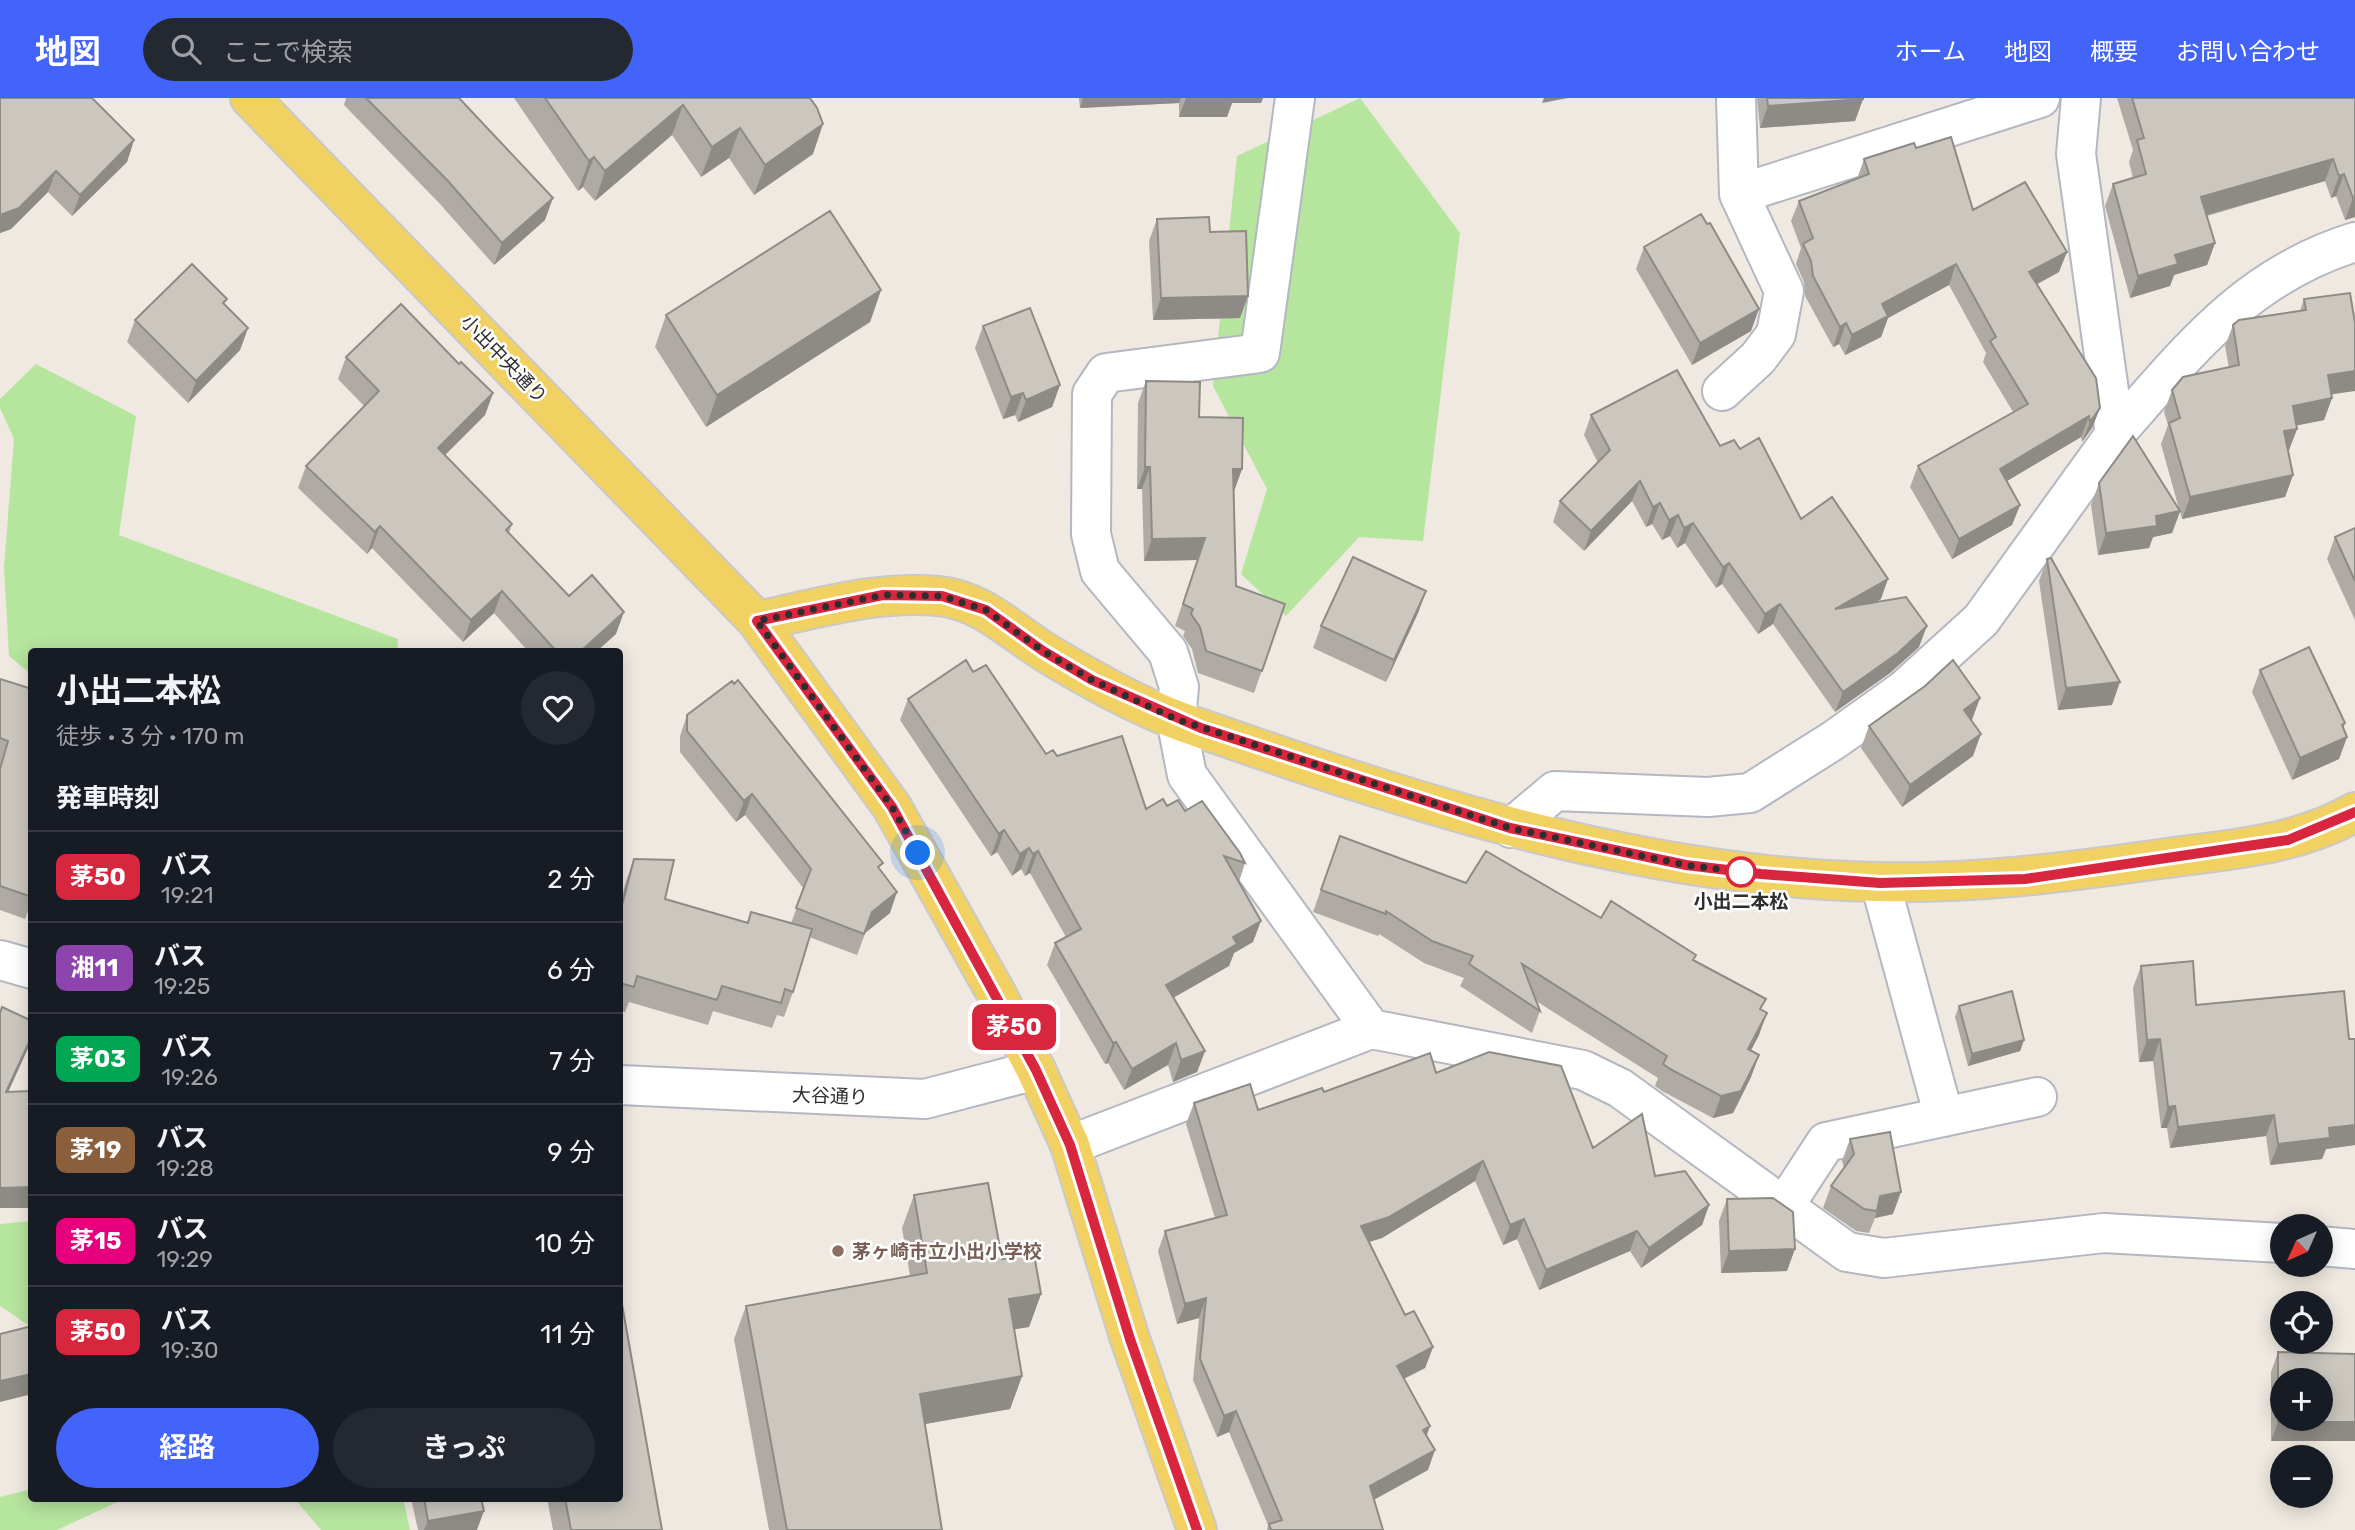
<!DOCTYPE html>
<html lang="ja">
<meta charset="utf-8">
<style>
:root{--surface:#171b24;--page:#242831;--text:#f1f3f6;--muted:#9ea1a6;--line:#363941;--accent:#4264fb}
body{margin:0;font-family:Rubik,"Noto Sans JP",sans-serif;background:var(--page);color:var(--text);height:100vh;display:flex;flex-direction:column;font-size:26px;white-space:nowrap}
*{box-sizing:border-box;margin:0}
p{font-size:23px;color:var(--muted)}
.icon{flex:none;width:38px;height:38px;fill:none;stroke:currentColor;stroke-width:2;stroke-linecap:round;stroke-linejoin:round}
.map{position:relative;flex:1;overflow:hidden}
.details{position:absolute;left:28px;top:550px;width:595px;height:854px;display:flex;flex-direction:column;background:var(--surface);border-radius:7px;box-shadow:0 4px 18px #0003}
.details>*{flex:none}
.badge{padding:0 14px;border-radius:10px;font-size:24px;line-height:46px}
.needle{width:46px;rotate:225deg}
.controls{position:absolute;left:2270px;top:1116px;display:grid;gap:14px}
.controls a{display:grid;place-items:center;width:63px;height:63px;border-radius:50%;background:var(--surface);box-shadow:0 4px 18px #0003;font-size:35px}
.you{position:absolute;width:35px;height:35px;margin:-18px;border:5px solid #fff;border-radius:50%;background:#1a73e8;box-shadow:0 0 0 10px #1a73e833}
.map>.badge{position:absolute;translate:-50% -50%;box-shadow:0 0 0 4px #fff}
h2{padding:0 28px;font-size:26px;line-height:63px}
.round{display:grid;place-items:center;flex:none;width:74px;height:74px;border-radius:37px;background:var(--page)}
.summary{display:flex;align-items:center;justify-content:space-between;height:119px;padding:0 28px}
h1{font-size:33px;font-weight:700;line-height:52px}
.button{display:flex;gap:14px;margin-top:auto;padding:14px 28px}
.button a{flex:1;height:80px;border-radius:42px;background:var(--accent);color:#fff;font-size:28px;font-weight:700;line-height:80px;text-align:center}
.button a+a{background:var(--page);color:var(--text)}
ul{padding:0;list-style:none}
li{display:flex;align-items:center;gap:21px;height:91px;padding:0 28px;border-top:2px solid var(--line)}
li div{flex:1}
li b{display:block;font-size:26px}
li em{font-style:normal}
li .badge{min-width:77px;font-weight:700;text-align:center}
header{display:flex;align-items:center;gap:42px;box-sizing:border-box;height:98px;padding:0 35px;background:var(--accent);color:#fff}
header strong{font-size:33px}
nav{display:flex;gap:38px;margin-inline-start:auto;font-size:24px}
.search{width:490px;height:63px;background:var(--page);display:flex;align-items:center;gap:18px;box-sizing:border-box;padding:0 24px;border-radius:38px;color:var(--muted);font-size:26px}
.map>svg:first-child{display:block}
.green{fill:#b6e59e}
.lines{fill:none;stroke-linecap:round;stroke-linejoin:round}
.minor-casing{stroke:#b4b7c1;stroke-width:42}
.major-casing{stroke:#c9c9c9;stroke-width:42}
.minor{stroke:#fff;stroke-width:38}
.major{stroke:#f2d163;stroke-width:38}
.wall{fill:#afaba4}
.shaded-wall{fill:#8e8b86}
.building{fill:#cbc7bf;stroke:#8e8b86;stroke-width:2;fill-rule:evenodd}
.line-casing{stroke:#fff;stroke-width:16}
.line{stroke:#d7263d;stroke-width:10}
.walk{stroke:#2e2e2e;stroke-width:7;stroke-dasharray:0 12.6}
.stop-dot{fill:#fff;stroke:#d7263d;stroke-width:3.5}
.education-dot{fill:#8d6e63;stroke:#fff;stroke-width:2.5}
.labels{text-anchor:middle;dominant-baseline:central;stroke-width:5;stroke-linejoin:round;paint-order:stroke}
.street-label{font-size:19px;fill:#2e2e2e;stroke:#fff}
.stop-label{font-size:19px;font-weight:bold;fill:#2e2e2e;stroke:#fff}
.education-label{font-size:19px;font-weight:bold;fill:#785e54;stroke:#fff;text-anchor:start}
</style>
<header>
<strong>地図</strong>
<div class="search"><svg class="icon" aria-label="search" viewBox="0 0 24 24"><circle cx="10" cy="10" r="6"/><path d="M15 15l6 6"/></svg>ここで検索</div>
<nav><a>ホーム</a><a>地図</a><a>概要</a><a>お問い合わせ</a></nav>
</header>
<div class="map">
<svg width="2355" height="1432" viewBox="0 0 2355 1432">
<rect width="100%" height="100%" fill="#efe9e1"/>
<!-- green -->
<path class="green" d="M1360 0 1460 135 1423 443 1359 439 1286 518 1241 476 1267 391 1213 288 1237 58Z
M36 266 136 318 119 437 398 541 397 553H32L31 576 9 558 4 470 14 341 0 310V301Z
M31 1123V1229L0 1208V1126Z
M31 1391 32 1400H126L57 1432H0V1399Z
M294 1400H403L410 1432H321Z"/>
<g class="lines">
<defs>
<path id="minor" d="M1295 0 1260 255 1106 275 1092 296 1091 436 1100 473 1168 554 1179 589 1176 621 1187 677 1371 931
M1739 96 2040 0
M1722 293 1758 260 1776 236 1784 193 1739 96 1736 0
M2115 336C2188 254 2245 178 2355 144
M1511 730 1555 693 1708 699 1750 695 1834 642 1904 592 1981 522 2115 336 2076 56 2081 0
M1880 784 1944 1019
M0 862 32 871
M620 987 925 1001 1036 972
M1070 1047 1371 931 1583 972 1620 990 1847 1154 1884 1160 2104 1135 2282 1145
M1783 1110 1826 1044 2037 999
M2320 1148 2355 1151"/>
<path id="major" d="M250 0 757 523 892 709 996 895 1036 972 1070 1047 1130 1241 1197 1432
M757 523C816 511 877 492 938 498 982 502 1012 534 1048 556 1090 581 1135 607 1182 624 1407 703 1638 780 1879 784 1973 786 2061 775 2153 762 2221 752 2295 749 2355 714"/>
</defs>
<!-- minor casing -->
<use href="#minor" class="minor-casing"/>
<!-- major casing -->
<use href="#major" class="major-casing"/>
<!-- minor -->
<use href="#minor" class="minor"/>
<!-- major -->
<use href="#major" class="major"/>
</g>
<!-- wall -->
<path class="wall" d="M0 0 134 42 127 64 72 118 48 94 11 131 0 135Z
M346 0H459L545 122 494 167 440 106 344 7Z
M514 0H810L813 56 754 97 729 60 701 79 672 37 595 103 583 89 578 93Z
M1079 0H1263L1261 5H1232L1227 19H1179V5L1080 10Z
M1757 0H1863V1L1855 23 1760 30Z
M2117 0H2355V119L2345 122 2336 98 2331 100 2325 83 2207 118 2215 145 2207 167 2174 177 2170 188 2130 200 2105 108 2113 86 2133 80 2129 64 2133 52Z
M1916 50 1973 112 2059 174 2036 186 2100 310 2092 330 2082 344 2081 339 2006 383 2020 407 2012 427 1952 461 1910 389 1918 368 2013 314 1983 264 1986 255 1949 187 1888 220 1881 239 1845 257 1839 246 1833 249 1805 198 1804 184 1796 166 1801 150 1791 123 1799 103 1857 81 1864 61Z
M1157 121 1210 134 1240 220 1153 222 1149 143Z
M1644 149 1751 233 1692 267 1636 171Z
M881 192 870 224 706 329 655 249 666 217Z
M2304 201 2332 300 2324 322 2296 327 2297 331 2289 352H2288L2293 377 2285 399 2182 421 2180 414 2172 435 2153 439 2149 450 2098 457 2091 407 2099 385 2179 411 2161 346 2168 327 2164 314 2172 292 2229 270 2225 248 2233 227 2300 213Z
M135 222 248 230 240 252 188 305 127 244Z
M983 228 1060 287 1052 309 1018 324 1015 317 1003 321 975 250Z
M346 259 459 266 493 295 485 317 445 357 512 426 509 435 569 498 616 536 597 553H528L494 515 463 544 372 450 367 456 298 390 306 368 364 308 338 281Z
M1146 283 1199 319 1242 371 1234 393 1236 488 1285 506 1254 595 1198 575 1192 551 1183 538 1185 533 1175 528 1197 462 1144 463 1142 391H1137L1138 305Z
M1591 317 1720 348 1740 351 1801 421 1881 501 1876 504 1919 549 1890 575 1835 614 1773 526 1758 536 1722 486 1716 490 1685 445 1677 450 1670 438 1662 442 1652 426 1646 429 1632 403 1584 453 1553 424 1560 403 1598 365 1584 337Z
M2355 430V522L2327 461 2335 439Z
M2047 461 2112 607 2058 612 2039 483Z
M1426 493 1418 515 1386 584 1313 550 1321 528Z
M2260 572 2343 630 2347 639 2339 661 2292 682 2252 594Z
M973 574 1046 656 1057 658 1146 711 1167 708 1185 713 1245 765 1239 784 1253 844 1234 855 1229 868 1174 899 1205 953 1197 974 1173 984 1168 967 1124 992 1108 965 1105 966 1047 867 1055 845 1066 839 1030 775 1025 778 1021 771 1012 778 997 754 991 758 900 622 908 601Z
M0 581 32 591V803L25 821 0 812Z
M687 617 880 772 890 815 865 835 857 857 809 839 793 894 784 919 777 917 772 930 713 913 708 927 629 904 625 914 620 913V808L625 786 634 761 665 801 747 825 751 814 791 825 804 791 745 717 736 724 680 654V638Z
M1972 622 1971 623 1973 658 1902 709 1861 650 1869 628Z
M1340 738 1466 785 1601 820 1694 863 1762 912 1759 937 1751 952 1759 957 1751 979 1733 1015 1713 1020 1662 993 1655 988 1658 980 1536 903 1540 913 1532 935 1460 888 1464 880 1424 865 1379 836 1378 838 1313 814Z
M2141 868 2196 907 2349 941H2355V1047L2326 1051 2322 1061 2270 1067 2266 1038 2170 1050 2167 1030H2161L2153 963 2139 964 2133 890Z
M1959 908 2024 942 2020 953 1968 968 1955 919Z
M1436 975 1593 1050 1655 1078 1709 1107 1702 1127 1641 1170 1630 1153 1539 1192 1517 1141 1503 1147 1475 1083 1382 1140 1368 1144 1405 1217 1433 1249 1425 1270 1404 1281 1427 1337 1428 1372 1374 1402 1383 1432H1267L1268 1427 1229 1334 1217 1339 1193 1282 1199 1220 1177 1226 1158 1153 1165 1133 1215 1120 1186 1026 1194 1005 1258 1012 1324 994Z
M1850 1041 1893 1116 1875 1120 1869 1135 1856 1133 1823 1110 1831 1088 1844 1070 1842 1063Z
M914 1097 1002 1161 1041 1196 1029 1229 1014 1231 1022 1278 1010 1311 925 1326 942 1432H769L734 1241 746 1208 910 1178 902 1130Z
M1727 1101 1787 1173 1721 1175 1719 1123Z
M2278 1254 2355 1256 2271 1343V1274Z
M411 1400H481L477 1432H418Z
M547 1400H620L662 1432H553Z"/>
<!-- shaded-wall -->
<path class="shaded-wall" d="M1083 0H1181L1179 5 1080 10Z
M1186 0H1263L1261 5H1232L1227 19H1179Z
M1544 0H1568L1542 5Z
M1863 1 1855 23 1760 30 1768 8Z
M683 7 672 37 595 103 605 73Z
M823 26 813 56 754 97 765 67Z
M740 30 729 60 701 79 712 49Z
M134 42 127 64 72 118 80 97Z
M594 59 583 89 578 93 589 63Z
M2333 61 2325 83 2193 121 2201 99Z
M56 73 48 94 11 131 0 135V117Z
M2344 76 2336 98 2331 100 2339 78Z
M2355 99V119L2345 122 2353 100Z
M553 100 545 122 494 167 502 145Z
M2215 145 2207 167 2174 177 2170 188 2130 200 2138 178 2175 157Z
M2067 154 2059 174 2021 195 2029 174Z
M1956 166 1949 187 1888 220 1881 239 1845 257 1852 237 1882 206Z
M881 192 870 224 706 329 717 297Z
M1248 198 1240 220 1153 222 1161 200Z
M1759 211 1751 233 1692 267 1700 245Z
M1846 225 1839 246 1833 249 1840 229Z
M248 230 240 252 188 305 196 283Z
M2355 273V293L2320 298 2328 277Z
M1060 287 1052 309 1018 324 1026 302Z
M493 295 485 317 430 372 438 350Z
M1023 295 1015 317 1003 321 1011 299Z
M2332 300 2324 322 2285 330 2293 308Z
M2100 310 2092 330 2082 344 2090 324Z
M2089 318 2081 339 1992 392 2000 371Z
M2297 331 2289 352 2276 354 2284 333Z
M1145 369H1150L1142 391H1137Z
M1233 371H1242L1234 393Z
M2293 377 2285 399 2182 421 2190 399Z
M1640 383 1632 403 1584 453 1591 433Z
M1660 405 1652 426 1646 429 1653 409Z
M2020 407 2012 427 1952 461 1959 441Z
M2180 413 2172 435 2153 439 2149 450 2098 457 2106 435 2156 418Z
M1678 417 1670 438 1662 442 1669 422Z
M1693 425 1685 445 1677 450 1684 430Z
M380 428 372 450 367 456 375 434Z
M1205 440 1197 462 1144 463 1152 441Z
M1729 465 1722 486 1716 490 1723 469Z
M1888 481 1881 501 1828 531 1835 511Z
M502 493 494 515 463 544 471 522Z
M1426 493 1418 515 1386 584 1394 562Z
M1780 506 1773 526 1758 536 1765 516Z
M624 514 616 536 597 553H581Z
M1927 528 1919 549 1890 575 1835 614 1843 594Z
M2120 584 2112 607 2058 612 2066 590Z
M1980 600 1972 622 1956 634 1964 612Z
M2345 625 2339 643 2347 639 2339 661 2292 682 2300 660 2342 627Z
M1981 636 1973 658 1902 709 1910 687Z
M752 696 745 717 736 724 744 703Z
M1004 732 997 754 991 758 999 736Z
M1029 750 1021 771 1012 778 1020 756Z
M1038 753 1030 775 1025 778 1033 756Z
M897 794 890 815 865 835 857 857 872 814Z
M1261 823 1253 844 1234 855 1229 868 1159 908 1166 887 1233 839Z
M1767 915 1759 937 1740 973 1748 951Z
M32 938 30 946 0 1012 6 994Z
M2160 941 2153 963 2139 964 2147 942Z
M2024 942 2020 953 1968 968 1972 956Z
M1116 944 1108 965 1105 966 1113 945Z
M1176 945 1168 967 1124 992 1132 971Z
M1205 953 1197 974 1173 984 1181 962Z
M1759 957 1751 979 1733 1015 1713 1020 1721 998Z
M2175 1008 2167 1030H2161L2168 1009Z
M2274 1017 2266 1038 2170 1050 2178 1029Z
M2355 1027V1047L2326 1051 2322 1061 2270 1067 2278 1046 2329 1030Z
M1483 1063 1475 1083 1382 1140 1353 1149 1361 1128Z
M32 1089V1110H0V1090Z
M1901 1094 1893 1116 1875 1120 1880 1098Z
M1709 1107 1702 1127 1641 1170 1649 1150Z
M1524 1121 1517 1141 1503 1147 1510 1127Z
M1637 1133 1630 1153 1539 1192 1546 1172Z
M1795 1151 1787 1173 1721 1175 1729 1153Z
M1041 1196 1029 1229 997 1234 1009 1201Z
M1206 1200 1199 1220 1177 1226 1185 1206Z
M1433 1249 1425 1270 1389 1288 1397 1268Z
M32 1276V1296L0 1304V1283Z
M1022 1278 1010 1311 908 1329 920 1296Z
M1236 1313 1229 1334 1217 1339 1224 1318Z
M2278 1324H2355V1343H2271Z
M1430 1328 1423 1348V1332Z
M1435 1352 1428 1372 1362 1408 1370 1388Z
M484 1413 477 1432H424L428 1423Z"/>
<!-- building -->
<path class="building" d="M0 0H92L134 42 80 97 56 73 19 110 0 117Z
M366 0H459L553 100 502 145 448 83Z
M545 0H810L817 10 823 26 765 67 740 30 712 49 683 7 605 73 594 59 589 63Z
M1767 0H1863V1L1768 8Z
M2132 0H2355V99L2353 100 2344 76 2339 78 2333 61 2201 99 2215 145 2175 157 2178 166 2138 178 2113 86 2146 76 2137 42 2144 40Z
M1951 39 1973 112 2025 84 2067 154 2029 174 2096 280 2100 310 2090 324 2089 318 2000 371 2020 407 1959 441 1918 368 2028 306 1990 243 1996 239 1956 166 1882 206 1888 218 1852 237 1846 225 1840 229 1813 178 1811 163 1803 146 1813 140 1799 103 1869 76 1864 61 1914 45 1916 50Z
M830 113 881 192 717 297 666 217Z
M1701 116 1707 126 1710 125 1759 211 1700 245 1644 149Z
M1209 119 1210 134 1246 133 1248 198 1161 200 1157 121Z
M192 166 227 201 223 205 248 230 196 283 135 222Z
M2350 195 2355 225V273L2328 277 2332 300 2293 308 2297 331 2284 333 2293 377 2190 399 2169 325 2180 320 2172 292 2183 279 2239 267 2233 227 2239 222 2306 212 2304 201Z
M401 206 459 266 461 264 493 295 438 350 512 426 506 432 569 498 592 477 624 514 581 553H556L502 493 471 522 380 428 375 434 306 368 379 293 346 259Z
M1030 210 1060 287 1026 302 1023 295 1011 299 983 228Z
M1677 272 1720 348 1734 342 1740 351 1759 340 1801 421 1832 399 1888 481 1835 511 1906 499 1927 528 1898 555 1843 594 1780 506 1765 516 1729 465 1723 469 1693 425 1684 430 1678 417 1669 422 1660 405 1653 409 1640 383 1591 433 1560 403 1610 352 1591 317Z
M1146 283 1200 284 1199 319 1243 320 1242 371H1233L1236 488 1285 506 1262 573 1206 553 1200 529 1191 516 1193 511 1183 506 1205 440 1152 441 1150 369H1145Z
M2133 338 2180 413 2156 418 2157 428 2106 435 2099 385Z
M2355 430V483L2335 439Z
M1353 459 1426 493 1394 562 1321 528Z
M2051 460 2120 584 2066 590 2047 461Z
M2309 549 2345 625 2342 627 2347 639 2300 660 2260 572Z
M966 562 973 574 986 567 1046 656 1053 652 1057 658 1122 638 1146 711 1163 701 1167 708 1178 702 1185 713 1202 703 1240 755 1245 765 1224 758 1261 823 1233 839 1237 846 1166 887 1205 953 1181 962 1176 945 1132 971 1116 944 1113 945 1055 845 1081 831 1038 753 1033 756 1029 750 1020 756 1004 732 999 736 908 601Z
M1953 562 1980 600 1964 612 1981 636 1910 687 1869 628 1925 588Z
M0 581 32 591V799L0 788V671L8 643 0 640Z
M738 582 883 765 878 769 897 794 872 814 864 836 796 810 811 771 752 696 744 703 687 633V617L732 583 734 586Z
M1340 738 1466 785 1486 753 1601 820 1611 803 1696 857 1693 862 1766 901 1760 911 1767 915 1748 951 1759 957 1741 993 1721 998 1670 971 1663 966 1667 958 1522 866 1540 913 1469 866 1473 858 1432 843 1386 813V816L1321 792Z
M634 761 674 762 665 801 748 825 751 814 812 831 793 894 785 891 781 905 722 888 717 902 637 878 634 889 620 885V810L621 811Z
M2193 863 2196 907 2344 893 2349 941H2355V1027L2329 1030 2330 1040 2278 1046 2274 1017 2178 1029 2175 1008 2168 1009 2160 941 2147 942 2141 868Z
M2012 893 2024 942 1972 956 1959 908Z
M2 909 32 923V938L6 994 32 993V1089L0 1090V915Z
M1489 954 1561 968 1593 1050 1642 1016 1655 1078 1685 1073 1709 1107 1649 1150 1637 1133 1546 1172 1524 1121 1510 1127 1483 1063 1389 1119 1361 1128 1405 1217 1414 1213 1433 1249 1397 1268 1430 1328 1423 1332 1435 1352 1370 1388 1383 1432H1271L1269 1426 1282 1422 1236 1313 1224 1318 1200 1261 1206 1200 1185 1206 1165 1133 1227 1117 1194 1005 1250 986 1258 1012 1322 990 1324 994 1430 955 1436 975Z
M1890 1034 1901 1094 1880 1098 1877 1113 1864 1111 1831 1088 1854 1056 1850 1041Z
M988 1085 1002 1161 1034 1156 1041 1196 1009 1201 1022 1278 920 1296 942 1432H787L746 1208 927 1175 914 1097Z
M1773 1100 1793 1114 1795 1151 1729 1153 1727 1101Z
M620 1195 662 1432H571L565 1400H620Z
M32 1228V1276L0 1283V1236Z
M2278 1254 2355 1256V1324H2278ZM2282 1283H2320V1321H2282Z
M424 1400H481L484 1413 428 1423Z"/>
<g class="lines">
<defs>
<path id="line" d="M1197 1432 1130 1241 1070 1047 1036 972 892 709 757 523 883 497 942 498 986 512 1043 553 1092 582 1201 630 1510 730 1686 767 1761 776 1880 785 2025 781 2288 742 2355 714"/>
</defs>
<!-- line casing -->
<use href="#line" class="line-casing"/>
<!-- line -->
<use href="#line" class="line"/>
<!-- walk -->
<path class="walk" d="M918 755 892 709 757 523 883 497 942 498 986 512 1043 553 1092 582 1176 621 1510 730 1686 767 1741 774"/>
</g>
<!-- markers -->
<circle class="stop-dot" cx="1741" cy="774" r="14"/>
<circle class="education-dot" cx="838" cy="1153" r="7"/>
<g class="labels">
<!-- street labels -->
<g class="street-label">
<text transform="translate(504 261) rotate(46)">小出中央通り</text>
<text transform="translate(830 998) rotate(2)">大谷通り</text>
</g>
<!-- stop labels -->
<g class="stop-label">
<text x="1741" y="803">小出二本松</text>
</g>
<!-- education labels -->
<g class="education-label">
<text x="852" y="1153">茅ヶ崎市立小出小学校</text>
</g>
</g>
</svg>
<div class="controls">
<a><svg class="needle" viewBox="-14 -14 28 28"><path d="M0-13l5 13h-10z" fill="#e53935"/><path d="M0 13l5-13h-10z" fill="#9ea1a6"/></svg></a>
<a><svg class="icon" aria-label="locate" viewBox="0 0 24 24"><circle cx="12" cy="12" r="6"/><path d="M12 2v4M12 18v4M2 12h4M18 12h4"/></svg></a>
<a>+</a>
<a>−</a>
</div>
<div class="you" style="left:918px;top:755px"></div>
<b class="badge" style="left:1014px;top:929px;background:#d7263d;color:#fff">茅50</b>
<section class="details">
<div class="summary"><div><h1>小出二本松</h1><p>徒歩 · 3 分 · 170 m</p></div><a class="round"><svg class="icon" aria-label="heart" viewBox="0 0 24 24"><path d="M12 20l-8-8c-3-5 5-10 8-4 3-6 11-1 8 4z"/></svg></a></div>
<h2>発車時刻</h2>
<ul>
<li><span class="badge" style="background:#d7263d;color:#fff">茅50</span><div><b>バス</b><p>19:21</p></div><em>2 分</em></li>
<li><span class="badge" style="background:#8e44ad;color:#fff">湘11</span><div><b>バス</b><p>19:25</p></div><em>6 分</em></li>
<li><span class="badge" style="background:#00a651;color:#fff">茅03</span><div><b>バス</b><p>19:26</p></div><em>7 分</em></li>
<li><span class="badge" style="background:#8b5e3c;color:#fff">茅19</span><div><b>バス</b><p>19:28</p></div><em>9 分</em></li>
<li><span class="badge" style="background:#e6007e;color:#fff">茅15</span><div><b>バス</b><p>19:29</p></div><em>10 分</em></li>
<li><span class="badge" style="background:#d7263d;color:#fff">茅50</span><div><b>バス</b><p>19:30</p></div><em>11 分</em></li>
</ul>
<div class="button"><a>経路</a><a>きっぷ</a></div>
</section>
</div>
